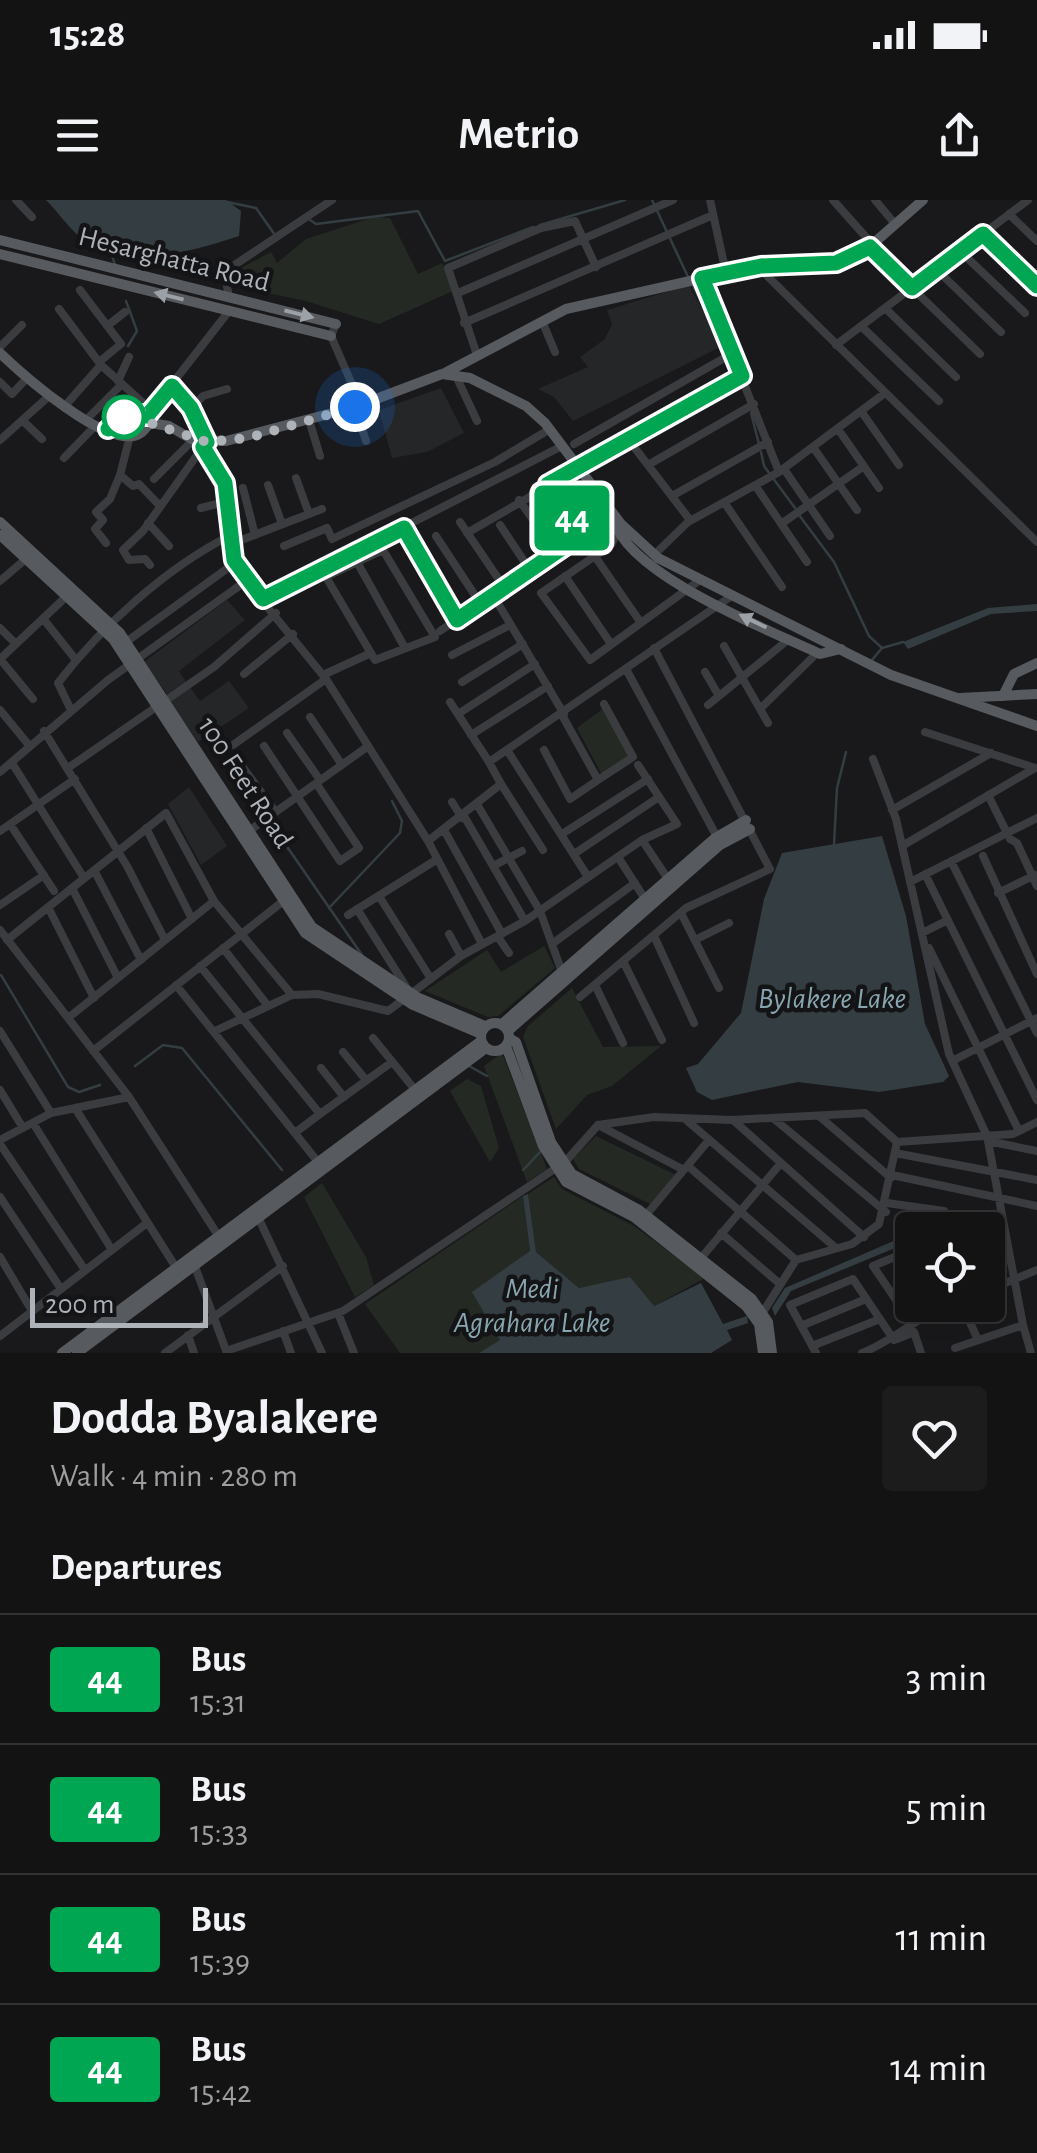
<!DOCTYPE html>
<meta charset="utf-8">
<style>
:root{--surface:#131314;--page:#1c1c1d;--text:#f1f3f6;--muted:#9d9ea0;--line:#323234}
body{margin:0;font-family:"Alegreya Sans",sans-serif;background:var(--page);color:var(--text);height:100vh;display:flex;flex-direction:column;font-size:38px;white-space:nowrap}
*{box-sizing:border-box;margin:0}
p{font-size:32px;color:var(--muted)}
.icon{flex:none;width:55px;height:55px;fill:none;stroke:currentColor;stroke-width:2;stroke-linecap:round;stroke-linejoin:round}
.map{position:relative;height:1153px;overflow:hidden}
.side{display:flex;flex-direction:column;background:var(--surface);flex:1}
.side>*{flex:none}
.badge{padding:0 20px;border-radius:8px;font-size:35px;line-height:65px}
.fabs{position:absolute;left:895px;top:1012px;display:grid;gap:20px}
.fabs a{display:grid;place-items:center;width:110px;height:110px;border-radius:10px;background:var(--surface);box-shadow:0 10px 40px #0002,0 0 0 2px var(--line);font-size:50px}
.scale{position:absolute;left:30px;bottom:25px;width:178px;box-sizing:border-box;padding-left:10px;border:5px solid #adb3b9;border-top:0;font-size:28px;line-height:35px;white-space:nowrap;color:#adb3b9;-webkit-text-stroke:8px #141416;paint-order:stroke}
.you{position:absolute;width:50px;height:50px;margin:-25px;border:8px solid #fff;border-radius:50%;background:#1a73e8;box-shadow:0 0 0 15px #1a73e833}
.map>.badge{position:absolute;translate:-50% -50%;box-shadow:0 0 0 5px #fff}
h2{padding:0 50px;font-size:38px;line-height:90px}
.round{display:grid;place-items:center;flex:none;width:105px;height:105px;border-radius:10px;background:var(--page)}
.headline{display:flex;align-items:center;justify-content:space-between;height:170px;padding:0 50px}
h1{font-size:48px;font-weight:700;line-height:75px}
ul{padding:0;list-style:none}
li{display:flex;align-items:center;gap:30px;height:130px;padding:0 50px;border-top:2px solid var(--line)}
li div{flex:1}
li b{display:block;font-size:38px}
li em{font-style:normal}
li .badge{min-width:110px;font-weight:700;text-align:center}
.status{display:flex;justify-content:space-between;align-items:center;height:70px;padding:0 50px;background:var(--surface);direction:ltr}
.status svg{height:28px;fill:currentColor}
header{display:flex;justify-content:space-between;align-items:center;height:130px;padding:0 50px;background:var(--surface);font-size:45px;font-weight:700}
.map>svg:first-child{display:block}
.built{fill:#252628}
.green{fill:#242a23}
.water{fill:#343e42}
.lines{fill:none;stroke-linecap:round;stroke-linejoin:round}
.stream{stroke:#343e42;stroke-width:2.5}
.minor{stroke:#3a3c3f;stroke-width:8}
.major{stroke:#575a5e;stroke-width:10}
.oneway{fill:#9ca1a7}
.line-casing{stroke:#fff;stroke-width:22}
.line{stroke:#00a651;stroke-width:15}
.walk{stroke:#adb3b9;stroke-width:10;stroke-dasharray:0 18}
.stop-dot{fill:#fff;stroke:#00a651;stroke-width:5}
.labels{text-anchor:middle;dominant-baseline:central;stroke-width:9;stroke-linejoin:round;paint-order:stroke}
.street-label{font-size:28px;fill:#adb3b9;stroke:#141416}
.water-label{font-size:30px;font-style:italic;fill:#88a6af;stroke:#141416}
</style>
<div class="status"><b>15:28</b><svg viewBox="0 0 49 12"><path d="M0 12V9h3v3zM5 12V6h3v6zM10 12V3h3v9zM15 12V0h3v12zM26 1h20v11H26zM47 4h2v5h-2z"/></svg></div>
<header><svg class="icon" aria-label="menu" viewBox="0 0 24 24"><path d="M4 6h16M4 12h16M4 18h16"/></svg>Metrio<svg class="icon" aria-label="share" viewBox="0 0 24 24"><path d="M12 15V3M7 8l5-5 5 5M5 13v7h14v-7"/></svg></header>
<div class="map">
<svg width="1037" height="1153" viewBox="0 0 1037 1153">
<rect width="100%" height="100%" fill="#19191b"/>
<!-- built -->
<path class="built" d="M689 85 722 146 573 221 554 197 538 189 588 167 580 157 605 139 612 124 607 110Z
M441 188 464 233 427 252 392 258 379 210Z
M227 400 245 420 179 471 186 482 167 494 144 462Z
M229 481 249 508 198 542 170 502 190 487 200 501Z
M189 587 227 646 201 665 168 604Z"/>
<!-- green -->
<path class="green" d="M374 17 390 18 418 74 442 63 453 91 379 124 306 101 233 86 232 73 271 52 277 63 306 39Z
M604 508 629 556 602 575 577 528Z
M544 746 555 768 498 816 488 817 425 791 487 750 501 772Z
M572 788 603 847 661 846 612 886 587 895 556 929 523 837 528 826Z
M502 853 547 969 527 982 484 866Z
M467 879 481 886 499 948 490 962 450 891Z
M596 936 676 975 650 1004 579 969 573 959Z
M554 977 562 989 634 1026 705 1078 654 1106 629 1078 579 1088 536 1052 528 994Z
M322 983 366 1057 374 1085 355 1097 304 997Z
M523 996 530 1051 500 1141 479 1153H400L365 1104Z"/>
<!-- water -->
<path class="water" d="M46 0H226L241 11 239 36C197 50 133 69 91 45 73 35 60 14 46 0Z
M1037 404V411L991 414 908 449 903 442 988 408Z
M882 636 906 716 925 824 949 876 943 882 879 892 798 882 712 900 697 892 686 868 698 864 741 813 764 699 782 653Z
M528 994 536 1052 579 1088 630 1077 654 1106 701 1083 723 1124 747 1116 748 1123 727 1130 732 1140 711 1153H479L500 1140 472 1092 530 1051 523 996Z
M912 1033V1041L791 1091 775 1116 772 1108 785 1088Z"/>
<g class="lines">
<!-- stream -->
<path class="stream" d="M652 0 689 79
M227 2 256 8 275 35
M310 20 316 24 418 11 445 61 533 27
M540 25 625 0
M110 49 115 65
M693 86 728 155
M126 101 137 131 128 146
M751 213 759 244
M761 252 764 266 795 308
M799 315 834 362 869 436 882 448
M872 460 882 448 903 442
M272 625 362 755
M834 644 837 588 846 552
M329 708 400 633 402 621 392 601
M1 775 68 887 79 892 100 885
M135 866 163 845 182 848 282 970
M469 866 487 876
M523 970 541 951"/>
<!-- minor -->
<path class="minor" d="M16 0 32 17
M710 0 726 73
M833 0 873 45
M875 0 895 24
M1009 14 1037 41
M983 34 1037 86
M870 47 980 154
M960 51 1025 113
M757 66 1037 342
M936 69 1001 132
M702 78 779 272
M80 90 121 144 99 162
M458 93 673 0
M229 98 225 74 230 68 332 0
M885 108 956 177
M59 109 101 165 142 202 136 211
M542 121 555 152
M464 123 713 15
M336 124 331 136 361 205
M107 126 125 112
M861 126 939 201
M836 145 1028 0
M0 147 22 125
M477 155 448 68 541 28 575 21 596 67
M456 176 477 221
M118 181 129 157
M0 182 12 194 27 178
M64 207 101 165
M355 207 366 241
M191 209 203 196 227 189
M861 211 899 265
M147 216 229 111
M86 220 122 184
M309 220 320 256
M23 221 42 239
M838 229 879 288
M130 236 120 275 133 286 139 284 160 306
M628 239 690 320
M0 240 48 197
M574 244 733 153
M203 247 225 283 234 360 246 381 326 479 428 641 482 744
M813 247 857 310
M64 258 96 225
M648 265 754 204
M784 269 830 336
M296 278 309 314
M154 279 193 240
M548 284 583 334
M268 285 282 324
M755 285 807 362
M243 288 255 335
M672 296 768 242
M519 300 556 352
M724 302 782 387
M201 308 225 302
M460 322 504 387
M148 323 169 346
M781 324 864 266
M500 325 530 370
M620 327 611 345 541 393 590 460 700 380
M403 328 457 420
M467 333 742 175
M436 336 480 403
M106 343 95 329 103 320 96 312 110 299 120 275
M231 344 322 309
M284 346 327 328 332 339 495 262 550 229
M383 350 435 437 375 460 326 377Z
M656 353 688 322 779 272 885 193
M594 355 641 423
M357 362 405 448
M150 365 145 359 129 360 123 350 143 331 207 241 191 209 172 185
M565 376 611 444
M0 381 27 358
M493 395 564 514
M263 399 562 246
M45 421 76 460
M0 428 16 444
M440 431 612 314
M122 445 236 362
M724 446 768 523
M452 455 510 425
M626 469 717 637
M705 472 719 496
M244 474 293 434
M323 475 371 453
M462 482 523 444
M33 499 0 459 69 394
M450 502 489 562
M708 505 789 439
M760 509 817 453
M0 510 28 544
M71 510 58 483C102 426 165 369 229 336
M458 514 535 464
M310 517 342 565
M44 531 127 666 165 740
M925 532 1035 568
M287 533 320 580
M471 535 548 486
M233 545 326 479
M264 546 340 661 359 648 316 583
M507 550 588 677
M544 550 570 599 598 580 562 515
M873 559 896 619 949 854 987 936 1023 1125
M239 562 275 611
M12 563 84 678
M68 568 214 467 276 413
M0 572 108 480 246 381
M598 580 633 557 604 504
M501 584 543 650
M988 595 1007 633
M452 602 462 618
M478 606 540 711 562 772
M892 610 991 553
M464 616 525 721
M10 624 54 691
M146 628 192 719
M444 630 502 734
M0 631 75 579
M246 633 367 547
M562 634 648 579
M1010 639 1017 643 1037 686
M642 640 668 679
M428 641 501 584 489 562 733 395
M902 646 1035 568
M574 654 659 597
M983 656 1037 774
M618 657 645 699
M951 661 1037 833
M493 666 522 651
M94 670 141 760
M925 674 1037 900
M910 682 1037 618
M72 688 118 778
M998 693 1035 675
M379 696 431 779
M0 705 44 675
M48 707 94 798
M357 709 408 790
M681 713 719 788
M348 715 436 660
M0 730 129 897 221 1040
M922 733 948 720
M449 734 461 756
M654 736 694 823
M498 737 509 753
M7 740 166 613 214 701 292 795 215 831
M695 740 729 723
M552 744 635 683
M223 748 268 806
M929 748 1019 931
M623 761 662 840
M200 766 320 914 296 932
M176 785 318 962
M595 785 623 843
M292 795 318 794 388 811 461 756 525 721 642 640 677 624 638 565
M580 797 686 708 770 669 654 448
M68 818 214 701
M0 831 51 913
M373 838 416 891
M93 851 286 699
M343 852 366 880
M952 861 1037 818
M321 868 344 897
M0 890 23 928
M75 908 177 1069
M320 914 392 862
M819 916 891 978
M773 918 886 1012
M685 919 836 1048
M733 920 864 1037
M33 923 112 1050
M598 925 684 970
M0 940 51 913 129 897
M988 941 1037 951
M0 944 85 1070
M895 953 1037 980
M688 966 796 1060
M892 975 1037 1006
M0 997 61 1089
M887 1003 944 1011
M646 1015 709 940
M258 1017 322 1153
M721 1033 780 1084
M0 1057 32 1111
M701 1058 781 963
M988 1059 1009 1051
M194 1064 227 1153
M988 1090 1037 1070
M894 1096 912 1089
M963 1107 978 1140
M763 1112 796 1060 852 1044 879 1024 897 942
M338 1113 354 1153
M911 1122 873 1066 912 1050
M801 1126 866 1099
M283 1131 291 1153
M188 1135 194 1153
M0 1136 147 1023
M897 1139 914 1132 921 1153
M812 1146 880 1119
M955 1148 1023 1125 1031 1153
M226 1151 343 1111 565 962 598 925 654 917 732 920 865 913 897 942 1013 934 1037 922
M165 1153 283 1066
M816 1153 790 1105 853 1079 894 1140
M862 1153C895 1140 915 1118 948 1105"/>
<!-- major -->
<path class="major" d="M0 40 336 124
M0 54 331 136
M0 153C21 173 108 251 139 234 144 232 146 227 150 223L169 226 193 240 226 241 355 207 442 174 470 178 526 206 545 223 621 324 658 358 891 475 1037 526
M443 174 566 109 761 65 835 63 859 56 923 0
M108 229 133 212 142 211 150 223
M614 320C628 375 769 430 820 454L841 449
M0 322 120 433 312 727 417 797 485 826
M0 335 113 439 305 733 413 805 481 834
M1003 496 1014 474 1037 463
M960 498 1037 494
M481 837a14 14 0 1 1 28 0a14 14 0 1 1-28 0Z
M502 824 715 638 746 620
M508 831 720 645 750 629
M509 838 516 842 551 942 572 974 639 1010 752 1099 768 1122 772 1153
M506 846 543 946 566 982 634 1017 746 1106 759 1124 763 1153
M62 1153 481 841
M77 1153 486 848"/>
</g>
<!-- one-way arrows -->
<defs><path id="oneway-solid" d="M-6-.8H1V-3.2L6.5 0L1 3.2V.8H-6Z" transform="scale(2.5)"/></defs>
<g class="oneway">
<use href="#oneway-solid" transform="translate(169 96) rotate(-166)"/>
<use href="#oneway-solid" transform="translate(299 114) rotate(14)"/>
<use href="#oneway-solid" transform="translate(753 421) rotate(-154)"/>
</g>
<g class="lines">
<defs>
<path id="line" d="M108 229 133 212 147 216 172 186 191 208 207 242 203 247 225 283 234 360 263 399 404 328 457 420 583 334 548 284 742 176 702 78 761 66 836 63 870 47 912 88 983 34 1037 86"/>
</defs>
<!-- line casing -->
<use href="#line" class="line-casing"/>
<!-- line -->
<use href="#line" class="line"/>
<!-- walk -->
<path class="walk" d="M124 217 142 211 150 223 207 242 248 238 355 207"/>
</g>
<!-- markers -->
<circle class="stop-dot" cx="124" cy="217" r="20"/>
<g class="labels">
<!-- street labels -->
<g class="street-label">
<text transform="translate(174 60) rotate(14)">Hesarghatta Road</text>
<text transform="translate(245 583) rotate(57)">100 Feet Road</text>
</g>
<!-- water labels -->
<g class="water-label">
<text x="832" y="799">Bylakere Lake</text>
<text x="532" y="1089">Medi<tspan x="532" dy="34">Agrahara Lake</tspan></text>
</g>
</g>
</svg>
<div class="fabs">
<a><svg class="icon" aria-label="locate" viewBox="0 0 24 24"><circle cx="12" cy="12" r="6"/><path d="M12 2v4M12 18v4M2 12h4M18 12h4"/></svg></a>
</div>
<div class="scale">200 m</div>
<div class="you" style="left:355px;top:207px"></div>
<b class="badge" style="left:572px;top:318px;background:#00a651;color:#fff">44</b>
</div>
<section class="side">
<div class="headline"><div><h1>Dodda Byalakere</h1><p>Walk · 4 min · 280 m</p></div><a class="round"><svg class="icon" aria-label="heart" viewBox="0 0 24 24"><path d="M12 20l-8-8c-3-5 5-10 8-4 3-6 11-1 8 4z"/></svg></a></div>
<h2>Departures</h2>
<ul>
<li><span class="badge" style="background:#00a651;color:#fff">44</span><div><b>Bus</b><p>15:31</p></div><em>3 min</em></li>
<li><span class="badge" style="background:#00a651;color:#fff">44</span><div><b>Bus</b><p>15:33</p></div><em>5 min</em></li>
<li><span class="badge" style="background:#00a651;color:#fff">44</span><div><b>Bus</b><p>15:39</p></div><em>11 min</em></li>
<li><span class="badge" style="background:#00a651;color:#fff">44</span><div><b>Bus</b><p>15:42</p></div><em>14 min</em></li>
</ul>
</section>
